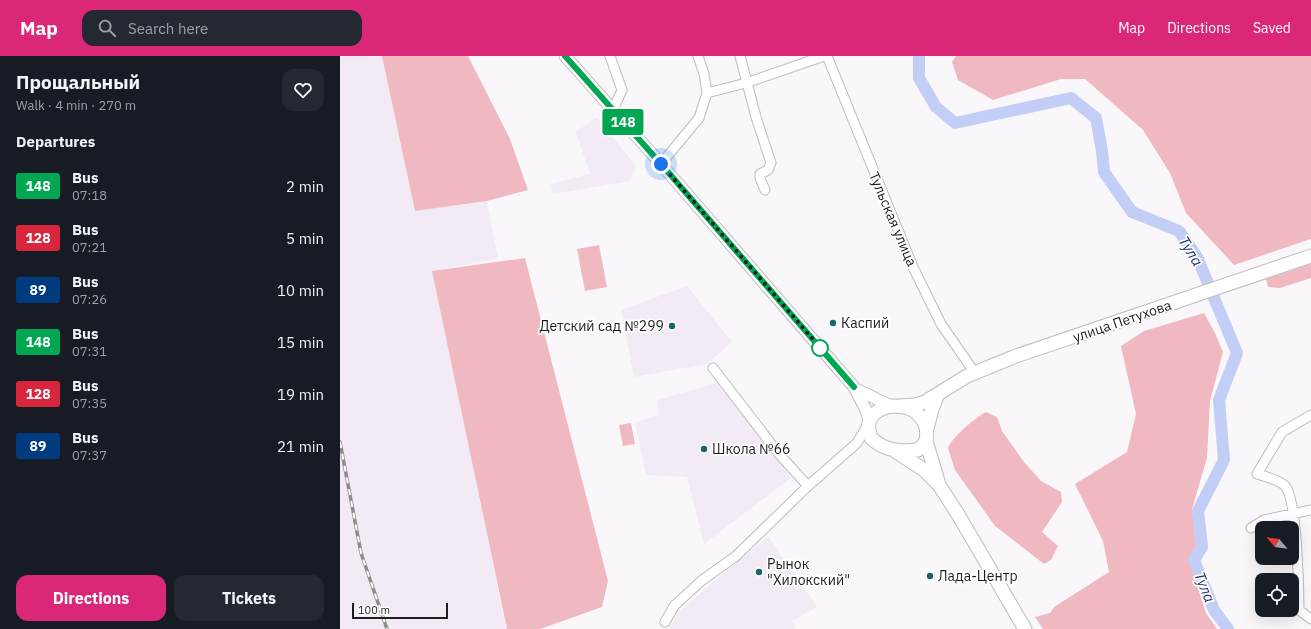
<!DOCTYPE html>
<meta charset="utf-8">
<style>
:root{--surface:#171b24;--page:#242831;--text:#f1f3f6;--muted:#9ea1a6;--accent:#db2777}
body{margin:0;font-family:"IBM Plex Sans",sans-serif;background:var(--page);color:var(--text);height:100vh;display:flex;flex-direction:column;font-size:15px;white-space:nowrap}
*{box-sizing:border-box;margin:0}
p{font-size:13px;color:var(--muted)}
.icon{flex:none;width:22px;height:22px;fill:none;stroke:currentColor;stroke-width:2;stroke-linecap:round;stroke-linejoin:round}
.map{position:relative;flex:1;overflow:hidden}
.side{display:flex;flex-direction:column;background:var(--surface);width:340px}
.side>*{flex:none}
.badge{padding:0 8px;border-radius:3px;font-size:14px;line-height:26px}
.needle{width:26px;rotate:299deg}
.buttons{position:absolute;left:915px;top:465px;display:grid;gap:8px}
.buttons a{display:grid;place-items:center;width:44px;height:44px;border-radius:8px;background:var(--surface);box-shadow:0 4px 16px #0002;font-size:20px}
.scale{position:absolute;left:12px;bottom:10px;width:96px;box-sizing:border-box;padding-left:4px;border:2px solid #1e1d1f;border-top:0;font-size:11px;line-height:14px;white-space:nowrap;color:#1e1d1f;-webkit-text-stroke:3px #fff;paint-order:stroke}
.you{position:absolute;width:20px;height:20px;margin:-10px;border:3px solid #fff;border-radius:50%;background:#1a73e8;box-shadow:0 0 0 6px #1a73e833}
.map>.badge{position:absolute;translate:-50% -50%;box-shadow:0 0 0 2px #fff}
h2{padding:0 16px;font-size:15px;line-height:36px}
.round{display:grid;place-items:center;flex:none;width:42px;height:42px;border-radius:12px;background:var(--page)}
.head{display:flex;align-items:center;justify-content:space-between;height:68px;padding:0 16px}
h1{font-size:19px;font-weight:800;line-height:30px}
.button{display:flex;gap:8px;margin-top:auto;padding:8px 16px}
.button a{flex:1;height:46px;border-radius:12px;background:var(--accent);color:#fff;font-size:16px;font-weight:800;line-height:46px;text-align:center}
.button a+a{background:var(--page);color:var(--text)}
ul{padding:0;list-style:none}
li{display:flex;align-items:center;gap:12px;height:52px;padding:0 16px}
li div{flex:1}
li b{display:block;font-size:15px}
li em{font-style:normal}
li .badge{min-width:44px;font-weight:700;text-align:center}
header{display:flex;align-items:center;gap:24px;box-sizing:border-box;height:56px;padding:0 20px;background:var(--accent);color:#fff}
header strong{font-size:19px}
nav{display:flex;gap:22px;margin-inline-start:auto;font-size:14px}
.search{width:280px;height:36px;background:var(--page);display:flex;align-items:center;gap:10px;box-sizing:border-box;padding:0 14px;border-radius:12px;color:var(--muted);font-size:15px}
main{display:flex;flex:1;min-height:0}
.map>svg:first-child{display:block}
.built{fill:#f2eaf4}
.green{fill:#f0b9c2}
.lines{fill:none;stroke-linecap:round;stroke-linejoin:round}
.river{stroke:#c2cef5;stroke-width:12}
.minor-casing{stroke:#bfbbbf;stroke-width:11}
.major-casing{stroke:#bfbbbf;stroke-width:13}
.highway-casing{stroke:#bfbbbf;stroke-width:15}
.minor{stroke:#fff;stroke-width:9}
.major{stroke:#fff;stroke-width:11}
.highway{stroke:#fff;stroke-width:13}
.rail-casing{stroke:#8d8b8e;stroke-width:3.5}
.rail{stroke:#fff;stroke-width:2;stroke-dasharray:6;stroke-linecap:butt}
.line-casing{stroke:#fff;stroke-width:9}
.line{stroke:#00a651;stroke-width:6}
.walk{stroke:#1e1d1f;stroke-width:4;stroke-dasharray:0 7.2}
.poi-dot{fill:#18666a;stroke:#fff;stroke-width:1.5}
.stop-dot{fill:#fff;stroke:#00a651;stroke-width:2}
.labels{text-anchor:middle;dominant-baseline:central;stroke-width:3.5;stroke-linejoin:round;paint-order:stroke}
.street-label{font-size:14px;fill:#1e1d1f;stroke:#fff}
.poi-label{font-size:14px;fill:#1e1d1f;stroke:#fff;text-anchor:start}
.water-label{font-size:15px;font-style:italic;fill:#232f77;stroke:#fff}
</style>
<header>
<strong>Map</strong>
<div class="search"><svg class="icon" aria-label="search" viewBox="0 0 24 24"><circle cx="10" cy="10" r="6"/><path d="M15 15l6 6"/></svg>Search here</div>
<nav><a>Map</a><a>Directions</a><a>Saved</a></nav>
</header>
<main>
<section class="side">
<div class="head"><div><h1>Прощальный</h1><p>Walk · 4 min · 270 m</p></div><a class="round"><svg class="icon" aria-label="heart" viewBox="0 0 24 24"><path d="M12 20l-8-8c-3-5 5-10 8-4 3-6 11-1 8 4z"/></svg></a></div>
<h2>Departures</h2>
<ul>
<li><span class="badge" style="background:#00a651;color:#fff">148</span><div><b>Bus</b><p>07:18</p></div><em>2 min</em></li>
<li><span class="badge" style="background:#d7263d;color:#fff">128</span><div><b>Bus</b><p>07:21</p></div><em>5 min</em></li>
<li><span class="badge" style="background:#003b80;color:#fff">89</span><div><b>Bus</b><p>07:26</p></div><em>10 min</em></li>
<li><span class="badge" style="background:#00a651;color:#fff">148</span><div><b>Bus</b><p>07:31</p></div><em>15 min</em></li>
<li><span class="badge" style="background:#d7263d;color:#fff">128</span><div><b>Bus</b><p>07:35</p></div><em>19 min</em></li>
<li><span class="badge" style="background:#003b80;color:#fff">89</span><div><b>Bus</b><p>07:37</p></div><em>21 min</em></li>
</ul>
<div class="button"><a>Directions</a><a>Tickets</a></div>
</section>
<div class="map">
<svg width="971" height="573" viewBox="0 0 971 573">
<rect width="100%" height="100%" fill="#faf7fb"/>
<!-- built -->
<path class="built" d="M0 0H42L75 155 147 145 158 202 93 215 166 573H0Z
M257 61 296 110 290 125 213 138 211 128 250 118 236 76Z
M347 230 392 286 367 308 294 321 281 254Z
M377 327 451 422 364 488 347 421 306 419 295 366 319 359 317 344Z
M428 480 477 551 452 565 456 573H329L337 557Z"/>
<!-- green -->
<path class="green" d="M42 0H128L170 83 188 134 147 145 75 155Z
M616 0H971V183L894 209 846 157 830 117 803 74 745 23H721L653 44 618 24 612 6Z
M259 189 267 231 245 235 237 193Z
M185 202 268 525 262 551 200 573H167L92 215Z
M971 208V222L940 232 928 231 926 223Z
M864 257 875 277 883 296 870 345 867 402 852 453 856 489 849 504 866 557 877 573H703L695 561 710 557 714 551 769 516 763 485 735 428 787 396 796 358 781 290 804 275Z
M646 356 657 361 662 375 684 406 701 425 721 436 722 446 702 476 718 490 711 504 704 508 655 470 615 414 608 392C613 380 635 362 646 356Z
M291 367 295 388 283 390 279 369Z"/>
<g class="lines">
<!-- river -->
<path class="river" d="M579 0V22L596 51 615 67 731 42 756 62 762 95 764 116 792 156 839 175 857 201 897 297 879 344 884 404 858 455 862 491 854 504 874 554 888 573"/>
<defs>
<path id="minor" d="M270 0 282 34 273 54
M358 0 364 18 367 37
M400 0 416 61 431 107 428 114 420 118V122L425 134
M487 0 573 211 601 268 635 317
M321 108 359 62 367 37 406 27 484 0
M373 312 439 398 468 430
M971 359 942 376 917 418C926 421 938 423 945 430 957 442 959 533 959 554L971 563
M911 472 924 464 971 454
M325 566 334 550 361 525 396 500 468 430 517 387 527 370"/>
<path id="major" d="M225 0 321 108 514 331 526 354 529 364
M516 333 551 350"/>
<path id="highway" d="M551 350C568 350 577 353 585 368 587 373 587 379 586 384 585 388 580 391 578 394 560 396 545 395 531 382 524 364 533 354 551 350Z
M560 350 575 349 585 346 627 320 676 300 971 200
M587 373 592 353 598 338
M586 385 598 425
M555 395 584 414 599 429 619 460 685 573"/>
</defs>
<!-- minor casing -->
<use href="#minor" class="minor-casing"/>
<!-- major casing -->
<use href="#major" class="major-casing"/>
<!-- highway casing -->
<use href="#highway" class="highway-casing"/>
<!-- minor -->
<use href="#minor" class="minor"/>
<!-- major -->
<use href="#major" class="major"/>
<!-- highway -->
<use href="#highway" class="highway"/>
<defs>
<path id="rail" d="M0 386 21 497 47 573"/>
</defs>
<!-- rail casing -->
<use href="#rail" class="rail-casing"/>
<!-- rail -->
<use href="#rail" class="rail"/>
</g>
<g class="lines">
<defs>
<path id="line" d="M225 0 321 108 514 331"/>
</defs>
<!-- line casing -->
<use href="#line" class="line-casing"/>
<!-- line -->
<use href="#line" class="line"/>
<!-- walk -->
<path class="walk" d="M321 108 484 296 480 292"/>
</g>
<!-- markers -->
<g class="poi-dot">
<circle cx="493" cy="267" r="4"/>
<circle cx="332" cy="270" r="4"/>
<circle cx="364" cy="393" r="4"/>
<circle cx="419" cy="516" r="4"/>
<circle cx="590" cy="520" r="4"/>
</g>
<circle class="stop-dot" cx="480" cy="292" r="8"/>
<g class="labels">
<!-- street labels -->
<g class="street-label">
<text transform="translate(553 163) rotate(67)">Тульская улица</text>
<text transform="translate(782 265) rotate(-19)">улица Петухова</text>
</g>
<!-- poi labels -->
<g class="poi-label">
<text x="501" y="267">Каспий</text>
<text x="324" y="270" text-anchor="end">Детский сад №299</text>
<text x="372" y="393">Школа №66</text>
<text x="427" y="508">Рынок<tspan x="427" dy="16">"Хилокский"</tspan></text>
<text x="598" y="520">Лада-Центр</text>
</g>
<!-- water labels -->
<g class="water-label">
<text transform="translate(851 195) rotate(58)">Тула</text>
<text transform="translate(865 531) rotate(68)">Тула</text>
</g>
</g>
</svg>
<div class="buttons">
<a><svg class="needle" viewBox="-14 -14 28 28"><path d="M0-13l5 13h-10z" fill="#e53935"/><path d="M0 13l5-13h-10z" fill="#9ea1a6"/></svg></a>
<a><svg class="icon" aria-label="locate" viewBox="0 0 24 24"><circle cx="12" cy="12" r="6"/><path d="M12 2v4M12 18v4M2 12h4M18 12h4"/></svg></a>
</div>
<div class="scale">100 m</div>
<div class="you" style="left:321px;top:108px"></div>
<b class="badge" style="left:283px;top:66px;background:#00a651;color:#fff">148</b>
</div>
</main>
